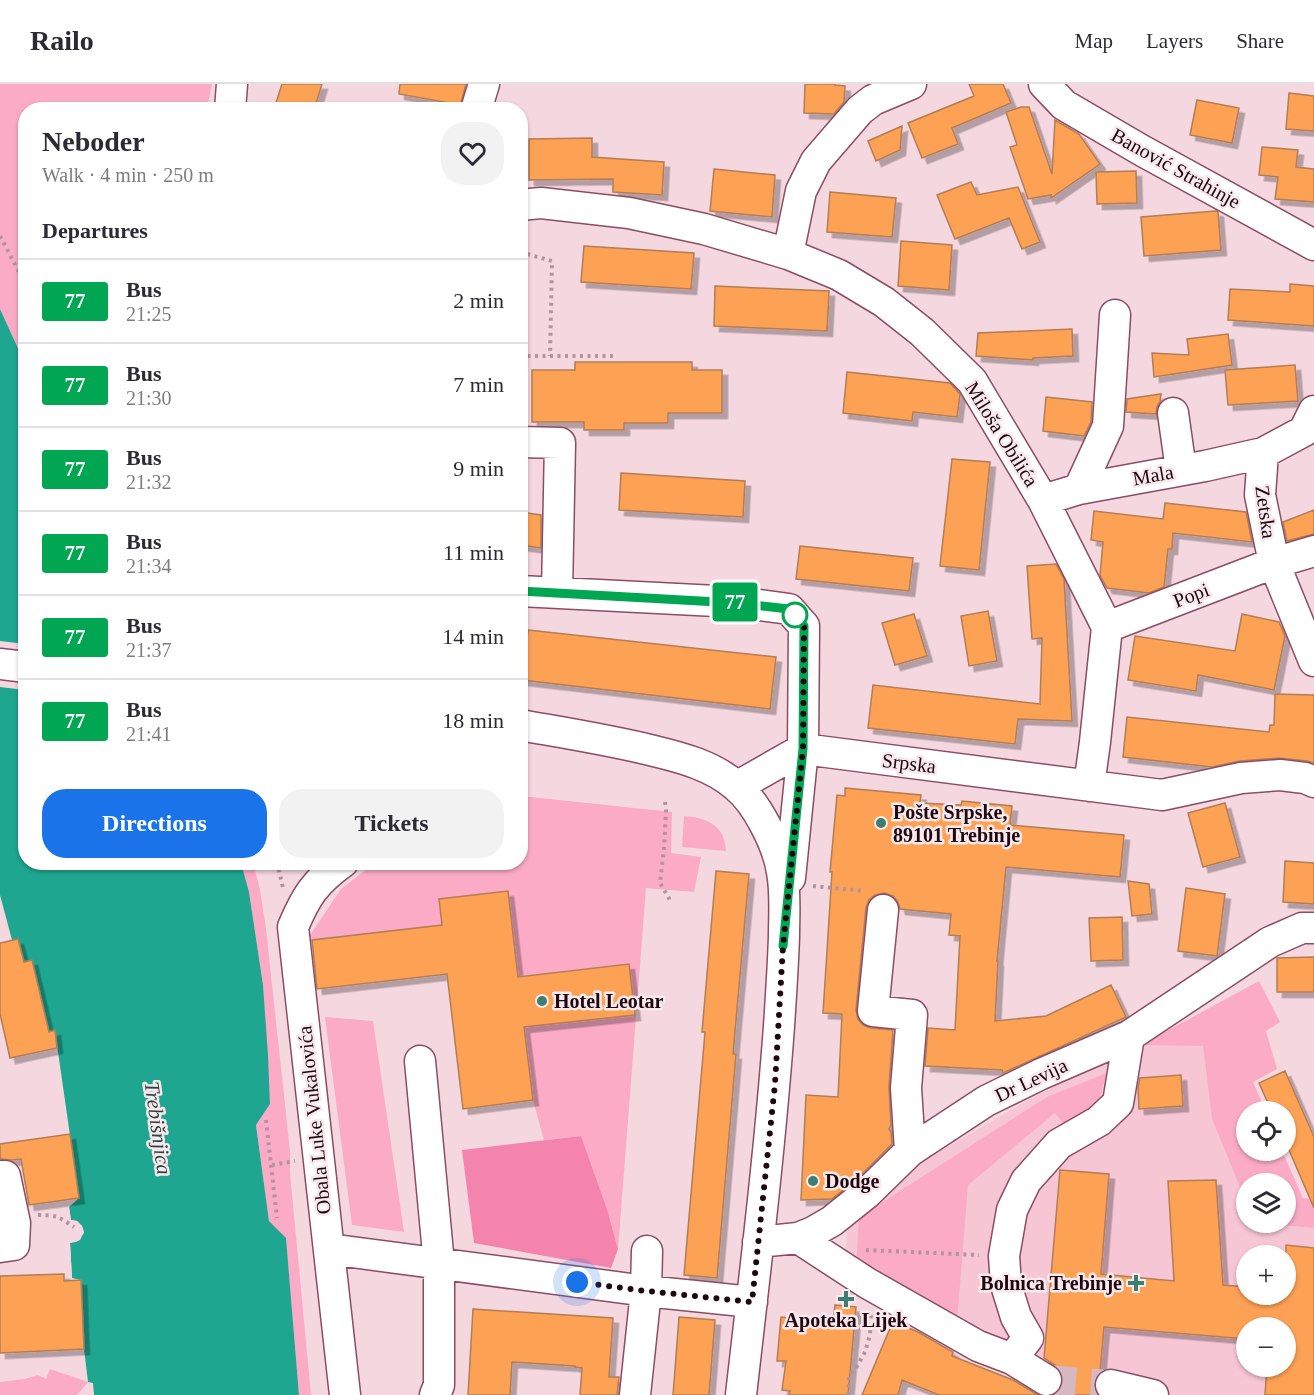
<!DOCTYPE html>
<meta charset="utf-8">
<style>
:root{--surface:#fff;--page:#f2f2f3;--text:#2b2b33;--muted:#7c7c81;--line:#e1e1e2;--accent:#1a73e8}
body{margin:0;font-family:"Times New Roman",serif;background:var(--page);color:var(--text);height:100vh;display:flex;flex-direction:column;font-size:22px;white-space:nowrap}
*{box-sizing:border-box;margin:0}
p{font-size:20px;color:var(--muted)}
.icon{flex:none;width:33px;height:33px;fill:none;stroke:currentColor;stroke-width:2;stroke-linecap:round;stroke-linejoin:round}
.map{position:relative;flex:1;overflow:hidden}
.side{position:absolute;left:18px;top:18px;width:510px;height:768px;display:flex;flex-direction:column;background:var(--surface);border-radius:24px;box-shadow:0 2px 4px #0004}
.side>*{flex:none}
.badge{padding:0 12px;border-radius:4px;font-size:21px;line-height:39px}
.tools{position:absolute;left:1236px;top:1017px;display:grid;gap:12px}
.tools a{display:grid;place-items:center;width:60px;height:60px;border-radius:50%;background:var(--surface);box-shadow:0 2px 4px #0004;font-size:30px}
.you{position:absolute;width:30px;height:30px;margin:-15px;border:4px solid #fff;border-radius:50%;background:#1a73e8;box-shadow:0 0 0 9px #1a73e833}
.map>.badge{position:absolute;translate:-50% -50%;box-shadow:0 0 0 3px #fff}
h2{padding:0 24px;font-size:22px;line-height:54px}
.round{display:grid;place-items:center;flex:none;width:63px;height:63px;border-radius:24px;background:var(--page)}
.headline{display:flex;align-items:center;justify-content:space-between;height:102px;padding:0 24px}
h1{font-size:28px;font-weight:700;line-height:45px}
.action{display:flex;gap:12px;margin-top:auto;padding:12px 24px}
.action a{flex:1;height:69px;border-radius:24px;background:var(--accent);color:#fff;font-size:24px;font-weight:700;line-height:69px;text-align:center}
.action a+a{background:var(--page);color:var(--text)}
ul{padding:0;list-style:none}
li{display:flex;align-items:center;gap:18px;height:84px;padding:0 24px;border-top:2px solid var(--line)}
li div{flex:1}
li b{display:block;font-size:22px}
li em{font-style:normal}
li .badge{min-width:66px;font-weight:700;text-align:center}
header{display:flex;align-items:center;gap:36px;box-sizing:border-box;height:84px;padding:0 30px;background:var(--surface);border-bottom:2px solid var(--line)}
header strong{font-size:28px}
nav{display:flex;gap:33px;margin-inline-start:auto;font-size:21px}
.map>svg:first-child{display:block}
.built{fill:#f7c6d5;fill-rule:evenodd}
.green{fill:#fcabc6}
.forest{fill:#f484ac}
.water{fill:#1ea690}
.pier{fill:#f5d7e0}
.building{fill:#fda155;stroke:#b37d54;stroke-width:1.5;filter:url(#shadow)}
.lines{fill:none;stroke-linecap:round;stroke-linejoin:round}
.minor-tunnel{stroke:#d5b8c1;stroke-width:30;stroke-dasharray:30 15;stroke-linecap:butt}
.minor-casing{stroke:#8b4d63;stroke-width:33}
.path{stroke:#b1959e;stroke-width:4;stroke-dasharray:3 4.5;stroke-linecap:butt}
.minor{stroke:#fff;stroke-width:30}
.line-casing{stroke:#fff;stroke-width:14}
.line{stroke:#00a651;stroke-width:9}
.walk{stroke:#1e0710;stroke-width:6;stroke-dasharray:0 10.8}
.stop-dot{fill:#fff;stroke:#00a651;stroke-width:3}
.poi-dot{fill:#3c7f72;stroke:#f8e9ed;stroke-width:2}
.labels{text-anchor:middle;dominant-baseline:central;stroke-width:5;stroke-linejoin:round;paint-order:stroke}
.street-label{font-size:20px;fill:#1e0710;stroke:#f8e9ed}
.poi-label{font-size:20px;font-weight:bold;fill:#1e0710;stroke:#f8e9ed;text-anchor:start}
.water-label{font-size:21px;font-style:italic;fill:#2a453f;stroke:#f8e9ed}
</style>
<header>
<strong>Railo</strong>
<nav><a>Map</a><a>Layers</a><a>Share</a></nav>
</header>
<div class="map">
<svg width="1314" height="1311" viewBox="0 0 1314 1311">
<defs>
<filter id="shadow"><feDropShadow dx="5.5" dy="5.5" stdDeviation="0" flood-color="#0004"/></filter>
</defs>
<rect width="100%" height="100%" fill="#f5d7e0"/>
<!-- built -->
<path class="built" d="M1141 961H1203L1212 1035 1246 1118V1138L1314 1144V1311H1025L1023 1292 844 1207 847 1141 918 1080 1035 1012ZM1246 1172H1286V1210H1246ZM1246 1244H1286V1282H1246Z"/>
<!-- green -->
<path class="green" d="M0 0H212L207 25 26 26 25 282 0 225Z
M521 712 672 728 671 769 701 773 694 808 646 804 618 1165 607 1125 581 1052 544 1056 533 1016 524 943 635 931 629 880 518 893 508 807 439 815 442 841 306 857 341 805 375 779 520 778Z
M684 732C707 734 725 741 726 767L682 763Z
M241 779H253L260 806 266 845 290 1067V1089L311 1311H299L286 1155 269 1137 256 1041 270 1020 263 901 249 808Z
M1259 897 1280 938 1266 947 1277 985 1253 998 1266 1027 1246 1028V1066L1282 1067 1303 1114 1314 1115V1144L1256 1139 1286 1138V1100H1246V1118L1212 1035 1203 962 1141 961Z
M325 933 373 937 404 1148 352 1141Z
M1107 989 1093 1035 1067 1045 1055 1029 968 1101 957 1238 856 1184 859 1133 1047 1013Z
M50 1285 88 1298 77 1311H0V1298L25 1295 38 1291 46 1295Z"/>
<!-- forest -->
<path class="forest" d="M581 1052 607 1125 618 1165 611 1184 474 1159 462 1066Z"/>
<!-- water -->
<path class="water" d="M0 225 26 282V778L241 779 249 808 263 901 268 971 270 1020 256 1041 269 1137 286 1154 299 1311H94L93 1299 88 1298 84 1265 81 1196 72 1194 70 1158H76L84 1149 82 1142 77 1137 71 1136 69 1123 79 1114 55 947 40 949 44 925 32 877 24 878 18 855 12 856 0 811Z"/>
<!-- pier -->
<path class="pier" d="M0 557 25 560V606L0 603Z
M66 1123H69L71 1136 77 1137 82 1142 84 1148 80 1156 76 1158 70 1159 72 1194H70L67 1158 69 1156 78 1154 81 1148 80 1144 76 1140 69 1138Z"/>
<!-- building -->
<path class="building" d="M282 0H322L314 26H287L275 22Z
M400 0H466L459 26H448L450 19 399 10Z
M805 0H835V1L845 2 844 18 834 30 804 29Z
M969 0H1003L1011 19 952 44 958 60 922 74 908 39 974 12Z
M1289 9 1314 12V47L1286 45Z
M1197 16 1239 24 1232 59 1190 51Z
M1021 23H1029L1052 90 1055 36 1079 50 1100 80 1051 114V111L1028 115 1010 63 1017 61 1006 28Z
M902 42 900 66 876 77 868 57Z
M592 54V73L664 78 662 111 613 108V95L529 96V55Z
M1262 63 1298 66 1296 83 1314 85V118L1275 115 1278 93 1259 91Z
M714 85 775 91 772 133 710 127Z
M1136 87 1137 119 1097 120 1096 88Z
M971 98 977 111 1018 103 1040 158 1022 165 1009 134 955 155 937 111Z
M830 108 896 114 892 153 827 148Z
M1216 127 1218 128 1221 166 1144 172 1141 133Z
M901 157 952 161 949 206 898 202Z
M584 162 694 169 691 205 581 198Z
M1290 200 1314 202V242L1228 236 1230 205 1290 208Z
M715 202 829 207 827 247 714 242Z
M1072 245 1073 272 1033 274V276L976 272 978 249Z
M1228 250 1232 281 1154 293 1152 269 1189 271 1187 255Z
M575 278H692V286H722V329H668V339H624V346H584V338H532V286H575Z
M1295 281 1298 317 1228 321 1225 286Z
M847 288 950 299 960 310 957 333 913 328 912 337 843 329Z
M1161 310 1160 318 1157 323 1156 330 1126 328 1127 315Z
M1046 313 1092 318 1091 338 1084 352 1043 347Z
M952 375 990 378 979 486 940 482Z
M621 389 745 397 743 433 619 426Z
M1165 419 1246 428 1252 458 1173 449 1172 465H1168L1164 503 1149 509 1107 504 1100 491 1103 458 1091 456 1094 427 1163 435Z
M1314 426V450L1287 457 1283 438Z
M520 428 541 431V464L520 461Z
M800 462 913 474 909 507 796 495Z
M1056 480 1064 495 1072 637 1018 635 1015 660 868 644 873 601 1040 620 1042 554 1032 555 1027 482Z
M988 527 997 577 969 582 961 532Z
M914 530 927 572 895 581 882 539Z
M1242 530 1279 538 1285 552 1274 606 1198 591 1196 607 1128 596 1135 552 1235 567Z
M528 546 776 573 770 625 522 596Z
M1275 610 1314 611V679L1307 677 1279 674 1240 677 1212 683 1123 673 1127 633 1269 648 1270 641H1274Z
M845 704 921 711 920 719 961 721 962 717 1012 722 1010 741 1124 751 1120 793 1006 783 997 877H998L995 937 1046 932 1111 901 1126 933 1003 989 1002 986 925 982 928 944 955 946 960 852 949 851 951 830 900 825 898 818 893 812 884 809 875 811 869 816 866 824 856 926 858 935 863 941 871 944 893 946 889 1003 891 1041 889 1045 891 1048 892 1060 856 1096 832 1115 801 1116 806 1011 838 1013 842 930 823 929 832 788H830L837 711 845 712Z
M1225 719 1240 773 1203 783 1188 729Z
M1285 777 1314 779V820L1283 818Z
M716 787 749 790 733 970H736L717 1194 684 1191 705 948H702Z
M1128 797 1149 800 1152 830 1132 832Z
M1186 804 1225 810 1217 872 1178 867Z
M508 807 518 893 629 880 635 931 524 943 533 1016 463 1025 447 890 317 905 312 856 442 841 439 815Z
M1122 833 1123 876 1091 877 1089 834Z
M18 855 24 878 32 876 49 948 55 946 57 964 10 974 0 930V859Z
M1314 873V908H1277V874Z
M1285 987 1314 1053V1124L1286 1059V1028H1272L1259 999Z
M1181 991 1183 1022 1139 1025 1138 1004 1140 994Z
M70 1050 79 1114 29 1121 21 1075 12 1076 0 1075V1060Z
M1060 1086 1109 1090 1101 1190 1174 1197 1168 1097 1216 1096 1223 1201 1246 1203V1210H1286V1161L1314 1164V1311H1265L1267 1282H1286V1244H1246V1255L1104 1243 1100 1288 1094 1298V1305L1098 1311H1054L1061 1305 1063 1297 1061 1288 1055 1281 1044 1274Z
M64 1190V1197L81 1196 84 1265 0 1269V1192Z
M835 1221 856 1223 848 1311H789L790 1307 782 1306 786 1277H777L781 1233 833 1238Z
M473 1225 613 1234 609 1293H619L617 1311H580L582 1284 575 1283V1282L512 1278 510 1311H468Z
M679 1233 715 1236 709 1311H673Z
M893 1237 918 1248 953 1268 952 1272 1013 1296 1038 1311H939L902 1296 898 1311H862Z"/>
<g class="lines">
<!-- minor-tunnel -->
<path class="minor-tunnel" d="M1046 1296 1111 1301"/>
<defs>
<path id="minor" d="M1044 0 1064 21 1141 66 1314 161
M230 26 232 0
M476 26 484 0
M520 121 541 119 629 129 704 145 788 170 839 191 884 218 922 248 972 297 1043 416 1107 543 1095 658 1089 702
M788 170 801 107 816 77 860 26 873 16 911 0
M1314 327 1304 347 1263 369 1260 411 1274 479 1314 467
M1173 329 1181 386
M520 358 560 359 557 509
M1079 405 1108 342 1115 231
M1043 416 1079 405 1205 382 1263 369
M520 507 736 518 789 525 804 542 803 665 790 794
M1107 543 1274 479 1314 577
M0 580 26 583
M520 641C565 649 610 656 654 667 683 674 713 682 736 702 757 719 778 761 782 788 786 809 784 831 784 852 783 882 781 912 779 942 770 1065 755 1188 741 1311
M738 702 803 665 1162 711 1241 694 1280 691 1305 694 1314 698
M343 778C315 798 306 812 293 843L345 1311
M883 826 873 927 912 931 906 1004 910 1067
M420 977 439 1180V1301L435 1311
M0 1092H5L15 1139 14 1161 0 1163
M798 1154 867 1199 978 1262 1012 1275 1046 1296
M758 1158 798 1154 813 1148 832 1137 867 1109 910 1067 986 1017 1041 990 1129 952 1270 858 1302 844H1314
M329 1165 646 1207 752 1218
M1012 1275 1028 1254 1016 1233 1006 1201 1004 1172 1012 1126 1026 1097 1059 1060 1099 1037 1118 1019 1129 952
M1111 1301 1153 1311
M635 1311 646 1207 647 1167"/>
</defs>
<!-- minor casing -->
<use href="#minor" class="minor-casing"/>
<!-- path -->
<path class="path" d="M0 152 26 201
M520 168 552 177 550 272
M520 272H616
M665 718 666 727 664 765 660 799 670 816
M277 778 283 804
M813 802 865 807
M266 1036 277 1134
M272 1081 295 1077
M38 1131C57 1131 59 1133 74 1143
M866 1166 979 1171
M848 1311 849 1292 856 1284 865 1268 870 1251 871 1230"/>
<!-- minor -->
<use href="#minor" class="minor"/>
</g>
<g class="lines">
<defs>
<path id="line" d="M520 507 736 519 789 525 804 542 803 665 783 862"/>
</defs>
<!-- line casing -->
<use href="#line" class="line-casing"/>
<!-- line -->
<use href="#line" class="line"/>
<!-- walk -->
<path class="walk" d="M577 1198 646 1207 752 1218 775 1000 783 862 803 665 804 542 789 525 795 531"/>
</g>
<!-- markers -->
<circle class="stop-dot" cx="795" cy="531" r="12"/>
<g class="poi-dot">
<circle cx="881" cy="739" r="6"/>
<circle cx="542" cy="917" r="6"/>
<circle cx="813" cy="1097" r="6"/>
<path d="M1133 1190h6v6h6v6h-6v6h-6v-6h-6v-6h6z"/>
<path d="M843 1206h6v6h6v6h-6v6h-6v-6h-6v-6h6z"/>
</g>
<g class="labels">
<!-- street labels -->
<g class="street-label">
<text transform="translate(1176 84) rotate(29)">Banović Strahinje</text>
<text transform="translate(1002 350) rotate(58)">Miloša Obilića</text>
<text transform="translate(1153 391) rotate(-10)">Mala</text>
<text transform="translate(1266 428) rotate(82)">Zetska</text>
<text transform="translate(1191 511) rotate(-21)">Popi</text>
<text transform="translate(909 679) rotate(7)">Srpska</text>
<text transform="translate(1031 996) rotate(-25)">Dr Levija</text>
<text transform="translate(314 1036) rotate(-96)">Obala Luke Vukalovića</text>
</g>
<!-- poi labels -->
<g class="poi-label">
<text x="893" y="728">Pošte Srpske,<tspan x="893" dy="23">89101 Trebinje</tspan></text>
<text x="554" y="917">Hotel Leotar</text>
<text x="825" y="1097">Dodge</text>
<text x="1122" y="1199" text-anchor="end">Bolnica Trebinje</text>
<text x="846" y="1236" text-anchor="middle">Apoteka Lijek</text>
</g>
<!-- water labels -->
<g class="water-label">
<text transform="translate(158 1044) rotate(82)">Trebišnjica</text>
</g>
</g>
</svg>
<div class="tools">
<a><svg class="icon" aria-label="locate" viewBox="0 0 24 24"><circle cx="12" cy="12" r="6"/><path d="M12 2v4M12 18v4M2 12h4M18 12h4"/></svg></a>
<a><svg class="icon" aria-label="layers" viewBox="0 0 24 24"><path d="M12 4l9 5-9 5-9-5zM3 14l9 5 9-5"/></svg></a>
<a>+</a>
<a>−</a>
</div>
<div class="you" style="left:577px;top:1198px"></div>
<b class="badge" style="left:735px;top:518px;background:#00a651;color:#fff">77</b>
<section class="side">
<div class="headline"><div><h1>Neboder</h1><p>Walk · 4 min · 250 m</p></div><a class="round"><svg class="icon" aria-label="heart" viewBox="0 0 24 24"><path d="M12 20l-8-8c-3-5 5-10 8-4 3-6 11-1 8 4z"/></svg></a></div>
<h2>Departures</h2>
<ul>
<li><span class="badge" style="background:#00a651;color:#fff">77</span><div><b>Bus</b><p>21:25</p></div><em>2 min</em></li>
<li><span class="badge" style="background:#00a651;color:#fff">77</span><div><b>Bus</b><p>21:30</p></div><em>7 min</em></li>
<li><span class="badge" style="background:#00a651;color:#fff">77</span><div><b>Bus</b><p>21:32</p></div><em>9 min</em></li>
<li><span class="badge" style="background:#00a651;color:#fff">77</span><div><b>Bus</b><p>21:34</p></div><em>11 min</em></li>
<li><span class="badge" style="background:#00a651;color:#fff">77</span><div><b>Bus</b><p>21:37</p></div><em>14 min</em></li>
<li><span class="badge" style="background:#00a651;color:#fff">77</span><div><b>Bus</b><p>21:41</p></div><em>18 min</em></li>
</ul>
<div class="action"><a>Directions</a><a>Tickets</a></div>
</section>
</div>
